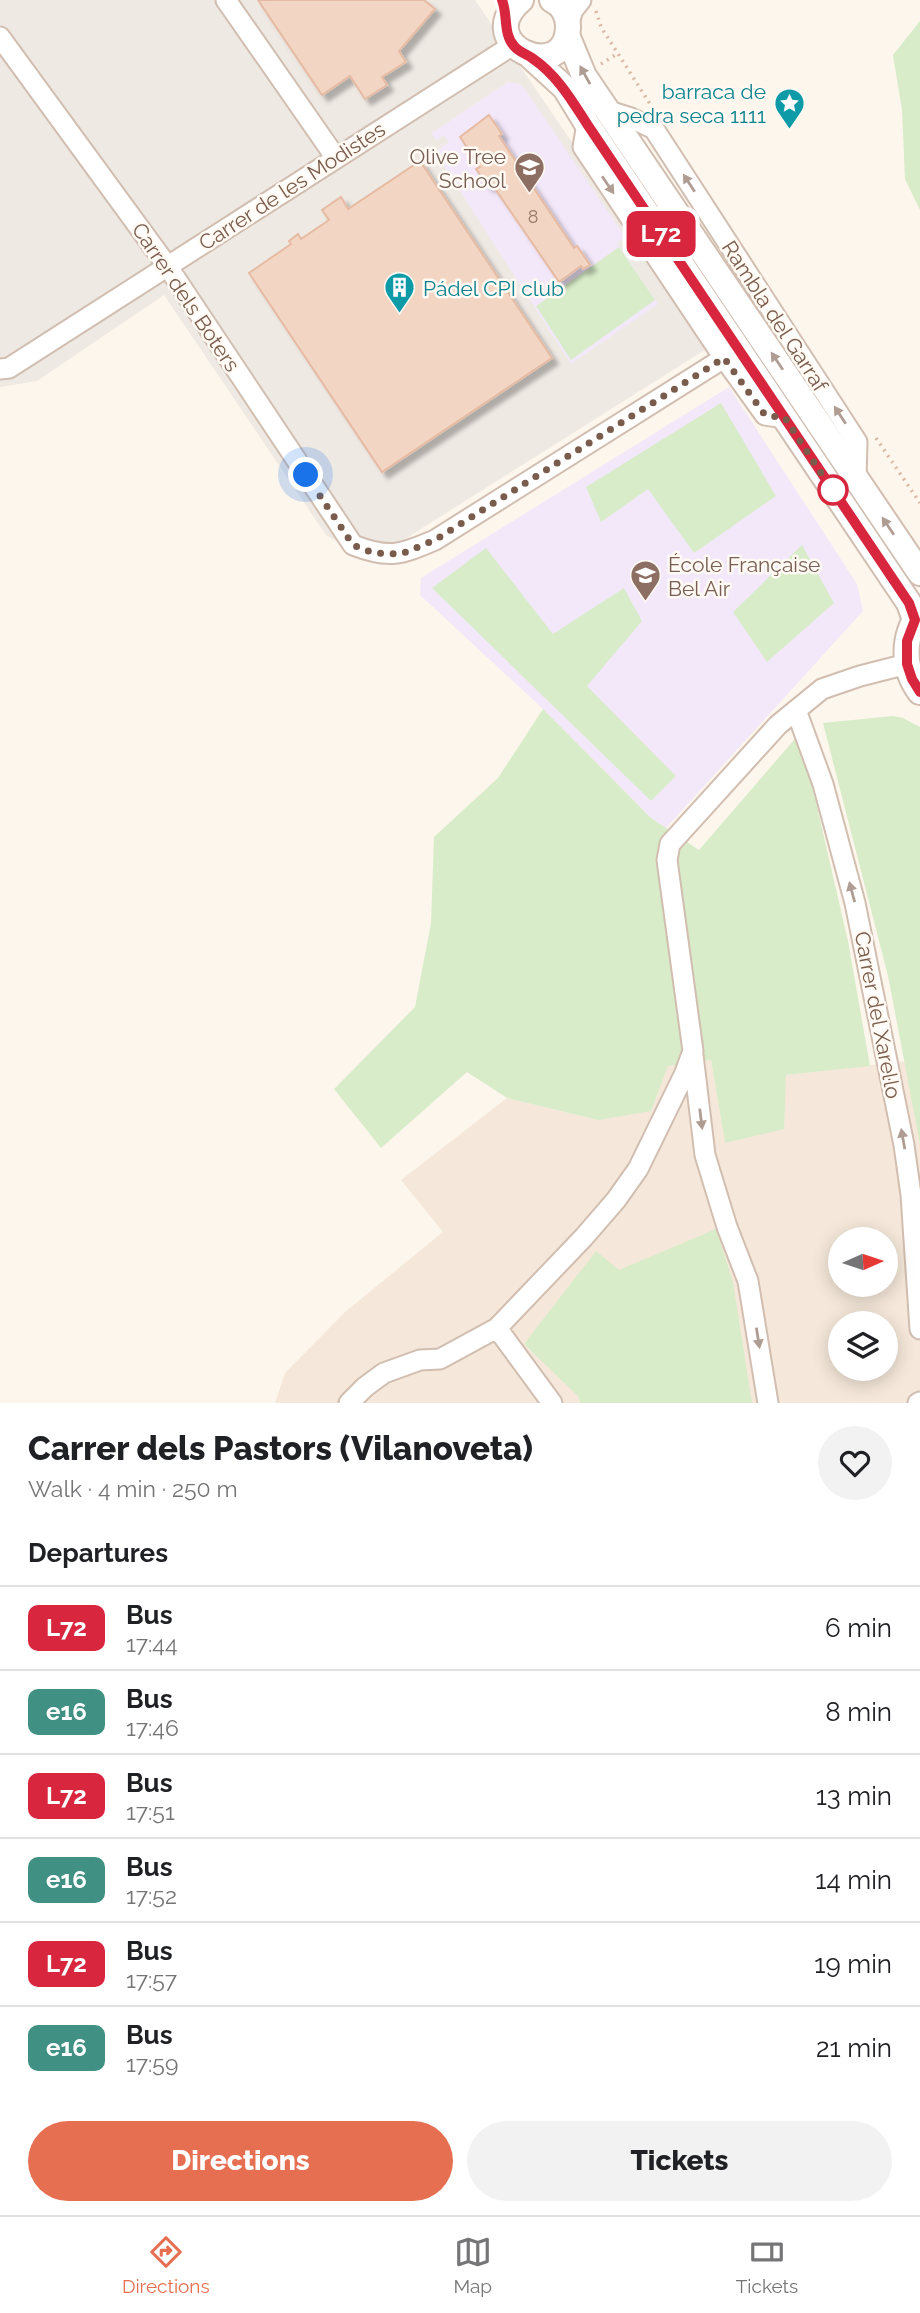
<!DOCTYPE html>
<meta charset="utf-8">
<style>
:root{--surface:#fff;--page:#f2f2f2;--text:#202124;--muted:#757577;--line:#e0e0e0;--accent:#e76f51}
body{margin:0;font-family:Raleway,sans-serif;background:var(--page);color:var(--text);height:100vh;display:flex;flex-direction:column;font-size:26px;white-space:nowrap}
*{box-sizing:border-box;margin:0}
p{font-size:23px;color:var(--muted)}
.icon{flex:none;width:38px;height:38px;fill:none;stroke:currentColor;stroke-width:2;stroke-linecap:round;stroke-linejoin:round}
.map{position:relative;height:1403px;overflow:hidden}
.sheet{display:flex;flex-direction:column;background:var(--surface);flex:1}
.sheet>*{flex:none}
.badge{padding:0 14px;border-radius:10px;font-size:24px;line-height:46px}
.needle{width:46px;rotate:87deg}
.buttons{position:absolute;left:828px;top:1227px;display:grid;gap:14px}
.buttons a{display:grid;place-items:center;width:70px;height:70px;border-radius:50%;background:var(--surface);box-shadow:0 4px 18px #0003;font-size:35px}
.you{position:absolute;width:35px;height:35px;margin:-18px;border:5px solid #fff;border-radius:50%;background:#1a73e8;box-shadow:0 0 0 10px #1a73e833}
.map>.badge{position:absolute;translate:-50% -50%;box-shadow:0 0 0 4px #fff}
h2{padding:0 28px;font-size:26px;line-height:63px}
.round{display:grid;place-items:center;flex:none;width:74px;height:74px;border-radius:37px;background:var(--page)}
.summary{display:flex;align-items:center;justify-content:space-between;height:119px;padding:0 28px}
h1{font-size:33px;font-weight:800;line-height:52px}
.cta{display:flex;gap:14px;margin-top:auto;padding:14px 28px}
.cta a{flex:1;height:80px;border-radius:42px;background:var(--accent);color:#fff;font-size:28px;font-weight:800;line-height:80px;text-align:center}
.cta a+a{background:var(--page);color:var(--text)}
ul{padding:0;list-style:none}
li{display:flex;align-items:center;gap:21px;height:84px;padding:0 28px;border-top:2px solid var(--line)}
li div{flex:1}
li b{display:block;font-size:26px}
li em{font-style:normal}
li .badge{min-width:77px;font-weight:700;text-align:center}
.menu{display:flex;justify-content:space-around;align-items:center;height:98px;border-top:2px solid var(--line);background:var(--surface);font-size:19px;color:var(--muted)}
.menu a{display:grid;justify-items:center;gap:4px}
.menu .current{color:var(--accent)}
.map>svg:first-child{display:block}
.residential{fill:#f5e8da;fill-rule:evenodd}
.industrial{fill:#efe9e4}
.education{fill:#f3e8fa}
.green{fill:#d8ecc9}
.building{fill:#f3d5c3;stroke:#e6bba3;stroke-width:2;filter:url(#shadow)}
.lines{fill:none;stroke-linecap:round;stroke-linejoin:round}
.minor-casing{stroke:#d1beb0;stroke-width:23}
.tertiary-casing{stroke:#d1beb0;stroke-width:28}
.path{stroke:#d9b8a5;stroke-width:3.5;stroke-dasharray:2 5;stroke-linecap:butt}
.minor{stroke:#fff;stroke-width:19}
.tertiary{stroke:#fff;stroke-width:24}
.oneway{fill:#af9d94}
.line-casing{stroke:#fff;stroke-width:16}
.line{stroke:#d7263d;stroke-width:10}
.walk{stroke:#7a5c4d;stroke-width:7;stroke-dasharray:0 12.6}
.stop-dot{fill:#fff;stroke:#d7263d;stroke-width:3.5}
.labels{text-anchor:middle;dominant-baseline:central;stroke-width:5;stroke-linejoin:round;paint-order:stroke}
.number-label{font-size:18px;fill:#987a6a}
.culture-label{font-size:21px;fill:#0d838f;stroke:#fffaf3;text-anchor:end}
.education-label{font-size:21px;fill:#785e54;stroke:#fffaf3;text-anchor:end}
.street-label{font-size:21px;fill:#7a5c4d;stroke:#fffaf3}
</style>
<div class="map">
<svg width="920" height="1403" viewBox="0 0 920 1403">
<defs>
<filter id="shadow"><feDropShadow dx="6" dy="6" stdDeviation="2" flood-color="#0004"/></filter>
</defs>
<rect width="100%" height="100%" fill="#fdf6ec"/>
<!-- residential -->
<path class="residential" d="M711 1060 725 1142 786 1075 906 1061 920 1144V1403H275L285 1373 345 1312 443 1232 401 1180 507 1098 598 1120 668 1066ZM840 1239H886V1284H840ZM840 1323H886V1368H840Z"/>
<!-- industrial -->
<path class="industrial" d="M0 0H475L711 346 370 561 326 535 164 295 37 381 0 387Z"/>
<!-- education -->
<path class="education" d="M508 82 520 84 526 91 625 237 617 243 658 304 571 364 435 152 449 142 444 135 436 141 432 133Z
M729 387 857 584 863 611 666 828 651 818 543 709 420 595 421 578Z"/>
<!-- green -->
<path class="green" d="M920 21V210L905 179 902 110 893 55Z
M619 247 655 300 571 360 536 306Z
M721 403 776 496 694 553 648 489 601 522 586 487Z
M802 545 834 603 767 662 733 612Z
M486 548 553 634 624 588 642 621 587 686 676 776 651 801 432 588Z
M543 709 651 818 699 850 800 733 848 941 870 1066 786 1075 784 1129 725 1143 711 1060 668 1066 651 1111 598 1120 507 1098 467 1072 381 1148 334 1089 415 1007 431 923 434 837 498 778Z
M893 716 903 718 920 727V1144L888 976 823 723Z
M716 1229 733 1282 752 1403H580L579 1397 524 1344 596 1251 619 1270Z"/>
<!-- building -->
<path class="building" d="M258 0H424L435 9 399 51 406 62 382 77 387 85 365 99 350 76 322 95Z
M489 115 502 134 499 136 574 248 577 246 590 265 583 269 581 266 559 282 491 183 488 186 476 169 480 167 460 137Z
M420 161 552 358 382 472 249 273 291 244 289 241 298 234 301 239 329 220 322 210 341 197 348 209Z"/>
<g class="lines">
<defs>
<path id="minor" d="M226 0 336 158
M568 25 573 10 581 0
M0 37 168 267 353 545C389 559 400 555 435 540L724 358
M609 111 631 118 654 129 857 442 856 479
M587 124 583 147 724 358 765 415 784 418
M0 369 9 368 513 45
M796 710 823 784 855 903 904 1145 911 1195 920 1329
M693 1055 705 1155 727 1227 748 1281 768 1403
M497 1328 552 1403
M349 1403 365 1387 384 1373 420 1360 440 1359 497 1328 584 1237 616 1200 638 1169 684 1075 693 1051 667 860 670 844 778 725 822 689 860 676 907 664
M918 1403 920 1402"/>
<path id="tertiary" d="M521 0C469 45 567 86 568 27 568 15 562 5 552 0
M567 35 584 76 920 573
M531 57 565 88 587 124 909 603 915 620
M920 612C902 637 902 668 920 692"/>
</defs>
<!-- minor casing -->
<use href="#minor" class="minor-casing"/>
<!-- tertiary casing -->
<use href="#tertiary" class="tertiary-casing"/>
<!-- path -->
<path class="path" d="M596 11 601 27 652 107
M601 64 617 54
M876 438 920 503"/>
<!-- minor -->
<use href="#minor" class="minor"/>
<!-- tertiary -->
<use href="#tertiary" class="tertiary"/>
</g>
<!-- one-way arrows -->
<defs><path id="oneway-solid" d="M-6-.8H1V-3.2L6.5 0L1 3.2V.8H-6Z" transform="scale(1.75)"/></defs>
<g class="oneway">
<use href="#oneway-solid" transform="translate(585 75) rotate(-119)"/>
<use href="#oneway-solid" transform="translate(689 183) rotate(-123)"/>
<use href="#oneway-solid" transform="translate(608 185) rotate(56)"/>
<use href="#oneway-solid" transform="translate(777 361) rotate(-124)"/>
<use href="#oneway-solid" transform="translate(840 415) rotate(-123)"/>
<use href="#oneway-solid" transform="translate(888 526) rotate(-124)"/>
<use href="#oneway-solid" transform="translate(852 892) rotate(-105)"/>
<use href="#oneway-solid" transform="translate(701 1119) rotate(83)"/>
<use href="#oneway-solid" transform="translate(903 1139) rotate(-100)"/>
<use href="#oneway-solid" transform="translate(758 1338) rotate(81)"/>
</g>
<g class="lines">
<defs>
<path id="line" d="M502 0C508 15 503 34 514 46 519 52 526 54 532 58 557 75 571 99 587 124L909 603 915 620 907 641V664L912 679 920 692"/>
</defs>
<!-- line casing -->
<use href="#line" class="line-casing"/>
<!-- line -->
<use href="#line" class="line"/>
<!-- walk -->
<path class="walk" d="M306 475 353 545 373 553 401 554 435 540 724 358 765 415 785 418 838 499 833 490"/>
</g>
<!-- icons -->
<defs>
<symbol id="sight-pin" viewBox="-11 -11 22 30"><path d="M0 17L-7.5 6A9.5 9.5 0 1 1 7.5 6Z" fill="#0f9aa8" stroke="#fffaf3"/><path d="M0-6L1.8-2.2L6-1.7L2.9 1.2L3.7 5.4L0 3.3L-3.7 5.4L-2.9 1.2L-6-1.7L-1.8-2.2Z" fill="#fff"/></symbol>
<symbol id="school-pin" viewBox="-11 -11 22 30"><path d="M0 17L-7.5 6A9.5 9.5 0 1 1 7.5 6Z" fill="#8d6e63" stroke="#fffaf3"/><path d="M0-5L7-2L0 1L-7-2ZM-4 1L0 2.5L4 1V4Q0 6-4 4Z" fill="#fff"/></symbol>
<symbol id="building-pin" viewBox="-11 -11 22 30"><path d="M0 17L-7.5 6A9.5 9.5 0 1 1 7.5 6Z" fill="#0f9aa8" stroke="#fffaf3"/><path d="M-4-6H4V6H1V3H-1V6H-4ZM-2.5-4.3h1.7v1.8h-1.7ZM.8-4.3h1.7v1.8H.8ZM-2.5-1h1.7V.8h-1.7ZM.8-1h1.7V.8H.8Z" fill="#fff"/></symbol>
</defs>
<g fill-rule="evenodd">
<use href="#sight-pin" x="772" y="86" width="35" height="47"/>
<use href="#school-pin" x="512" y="150" width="35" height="47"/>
<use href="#building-pin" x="382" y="270" width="35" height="47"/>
<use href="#school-pin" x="628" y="558" width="35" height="47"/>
</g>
<!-- markers -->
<circle class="stop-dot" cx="833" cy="490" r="14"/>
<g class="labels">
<!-- number labels -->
<g class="number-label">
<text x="533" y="216">8</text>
</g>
<!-- culture labels -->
<g class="culture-label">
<text x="766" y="91">barraca de<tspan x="766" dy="24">pedra seca 1111</tspan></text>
<text x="423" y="288" text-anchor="start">Pádel CPI club</text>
</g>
<!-- education labels -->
<g class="education-label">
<text x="506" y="156">Olive Tree<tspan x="506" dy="24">School</tspan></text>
<text x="668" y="564" text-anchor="start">École Française<tspan x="668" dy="24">Bel Air</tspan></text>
</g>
<!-- street labels -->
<g class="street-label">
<text transform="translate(292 186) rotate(-33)">Carrer de les Modistes</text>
<text transform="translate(186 297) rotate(56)">Carrer dels Boters</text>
<text transform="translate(775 316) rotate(57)">Rambla del Garraf</text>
<text transform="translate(878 1015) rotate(79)">Carrer del Xarel·lo</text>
</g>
</g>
</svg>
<div class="buttons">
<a><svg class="needle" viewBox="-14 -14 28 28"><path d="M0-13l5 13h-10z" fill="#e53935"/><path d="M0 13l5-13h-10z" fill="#757577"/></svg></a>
<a><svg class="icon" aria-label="layers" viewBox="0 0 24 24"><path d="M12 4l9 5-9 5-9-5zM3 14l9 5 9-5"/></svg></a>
</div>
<div class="you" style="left:306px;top:475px"></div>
<b class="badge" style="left:661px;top:234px;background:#d7263d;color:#fff">L72</b>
</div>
<section class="sheet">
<div class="summary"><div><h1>Carrer dels Pastors (Vilanoveta)</h1><p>Walk · 4 min · 250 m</p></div><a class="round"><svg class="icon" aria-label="heart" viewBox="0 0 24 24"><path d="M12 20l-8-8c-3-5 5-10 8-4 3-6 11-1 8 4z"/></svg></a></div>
<h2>Departures</h2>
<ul>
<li><span class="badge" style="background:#d7263d;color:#fff">L72</span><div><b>Bus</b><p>17:44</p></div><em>6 min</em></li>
<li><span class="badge" style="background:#409183;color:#fff">e16</span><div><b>Bus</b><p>17:46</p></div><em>8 min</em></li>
<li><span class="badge" style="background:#d7263d;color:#fff">L72</span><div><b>Bus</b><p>17:51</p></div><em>13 min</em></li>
<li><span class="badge" style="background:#409183;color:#fff">e16</span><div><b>Bus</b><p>17:52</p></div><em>14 min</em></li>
<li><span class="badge" style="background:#d7263d;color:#fff">L72</span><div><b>Bus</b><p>17:57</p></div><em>19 min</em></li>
<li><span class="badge" style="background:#409183;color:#fff">e16</span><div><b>Bus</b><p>17:59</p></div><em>21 min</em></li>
</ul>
<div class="cta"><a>Directions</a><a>Tickets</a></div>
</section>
<nav class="menu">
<a class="current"><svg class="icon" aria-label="directions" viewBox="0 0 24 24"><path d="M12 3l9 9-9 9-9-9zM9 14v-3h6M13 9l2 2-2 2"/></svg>Directions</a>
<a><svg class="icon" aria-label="map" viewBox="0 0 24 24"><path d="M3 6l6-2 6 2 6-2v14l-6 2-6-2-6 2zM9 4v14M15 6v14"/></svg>Map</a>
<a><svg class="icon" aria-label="tickets" viewBox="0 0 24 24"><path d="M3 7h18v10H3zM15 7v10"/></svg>Tickets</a>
</nav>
